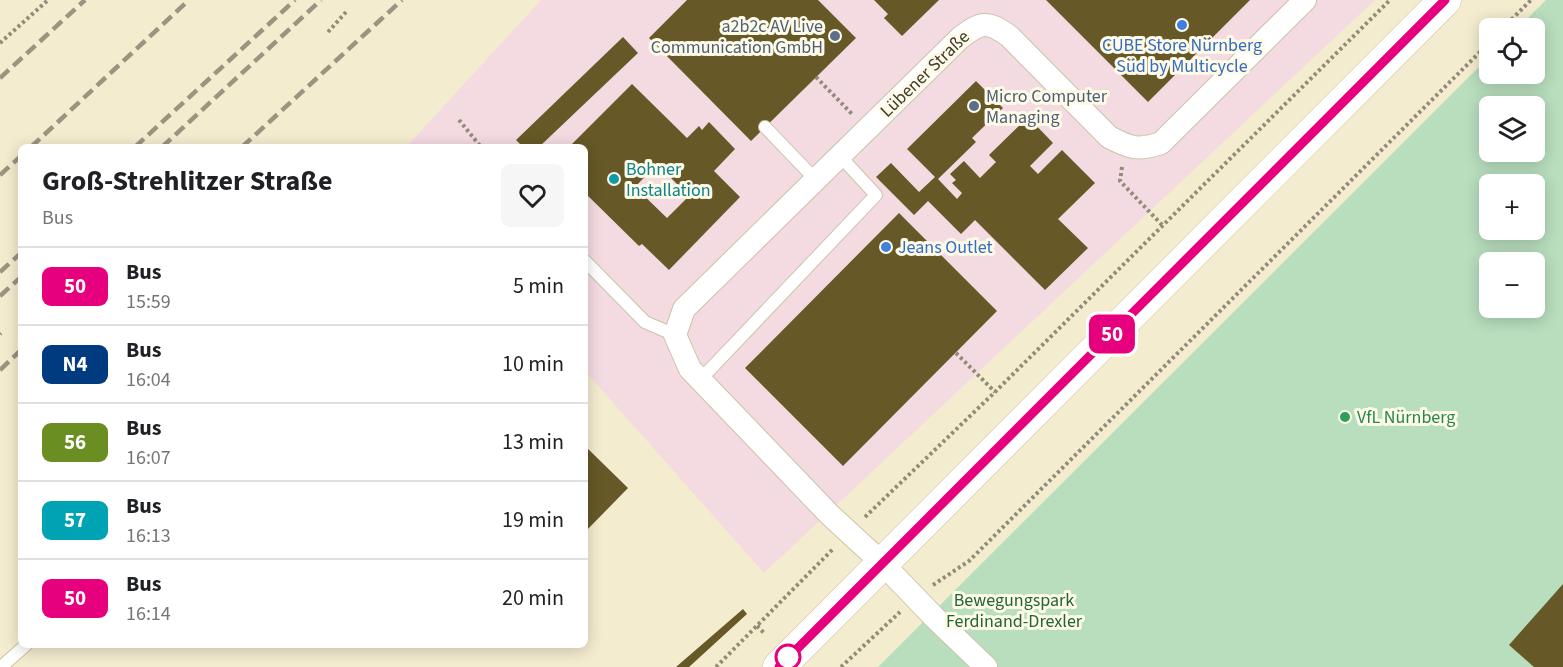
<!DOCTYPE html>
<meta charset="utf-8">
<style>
:root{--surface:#fff;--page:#f6f6f6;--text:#202124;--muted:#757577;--line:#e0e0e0}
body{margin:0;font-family:"Source Sans 3",sans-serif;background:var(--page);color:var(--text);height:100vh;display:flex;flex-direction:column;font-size:22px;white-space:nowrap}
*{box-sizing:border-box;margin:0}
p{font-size:20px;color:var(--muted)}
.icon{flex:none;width:33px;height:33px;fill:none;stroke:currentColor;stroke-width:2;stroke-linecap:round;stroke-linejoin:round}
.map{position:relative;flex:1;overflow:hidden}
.details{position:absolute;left:18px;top:144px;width:570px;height:504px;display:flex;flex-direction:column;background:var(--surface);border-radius:9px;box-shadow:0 3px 15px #0003}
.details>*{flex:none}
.badge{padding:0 12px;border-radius:9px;font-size:21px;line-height:39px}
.controls{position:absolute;left:1479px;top:18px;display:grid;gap:12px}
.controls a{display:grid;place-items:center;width:66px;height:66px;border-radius:9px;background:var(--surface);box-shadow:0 3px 15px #0003;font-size:30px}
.map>.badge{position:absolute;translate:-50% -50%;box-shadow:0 0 0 3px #fff}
.round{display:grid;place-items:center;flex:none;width:63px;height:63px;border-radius:9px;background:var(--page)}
.summary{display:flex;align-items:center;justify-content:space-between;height:102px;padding:0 24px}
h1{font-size:28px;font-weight:700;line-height:45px}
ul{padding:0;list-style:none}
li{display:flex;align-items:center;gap:18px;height:78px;padding:0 24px;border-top:2px solid var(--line)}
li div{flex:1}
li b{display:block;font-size:22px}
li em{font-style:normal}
li .badge{min-width:66px;font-weight:700;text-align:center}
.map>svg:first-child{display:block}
.industrial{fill:#f4dae1}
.green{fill:#b8debe;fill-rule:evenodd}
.building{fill:#665927;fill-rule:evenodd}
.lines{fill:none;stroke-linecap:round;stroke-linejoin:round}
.lane-casing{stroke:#cbc4a7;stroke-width:14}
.street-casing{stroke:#cbc4a7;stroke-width:24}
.secondary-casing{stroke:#cbc4a7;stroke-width:33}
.path{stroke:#918c78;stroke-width:4;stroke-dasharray:3 3;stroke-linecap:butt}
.lane{stroke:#fff;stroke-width:12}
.street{stroke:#fff;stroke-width:22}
.secondary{stroke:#fff;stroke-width:32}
.rail{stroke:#9a9480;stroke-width:4.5;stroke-dasharray:12 6;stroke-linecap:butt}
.line-casing{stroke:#fff;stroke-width:14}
.line{stroke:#e6007e;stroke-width:9}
.shop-dot{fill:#3f7fe0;stroke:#fefae8;stroke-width:2}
.service-dot{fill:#5c6f8a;stroke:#fefae8;stroke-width:2}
.culture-dot{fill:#0f9aa8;stroke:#fefae8;stroke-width:2}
.leisure-dot{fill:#2e9e5b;stroke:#fefae8;stroke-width:2}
.stop-dot{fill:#fff;stroke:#e6007e;stroke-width:3}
.labels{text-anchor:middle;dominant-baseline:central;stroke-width:6;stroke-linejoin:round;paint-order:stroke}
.service-label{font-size:18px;fill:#4e5e75;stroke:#fefae8;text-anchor:end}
.shop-label{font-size:18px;fill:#366cbe;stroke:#fefae8}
.street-label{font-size:18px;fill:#3f3c30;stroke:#fefae8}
.culture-label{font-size:18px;fill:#0d838f;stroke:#fefae8;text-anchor:start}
.leisure-label{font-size:18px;fill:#27864d;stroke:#fefae8;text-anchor:start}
.park-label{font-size:18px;fill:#226435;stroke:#fefae8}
</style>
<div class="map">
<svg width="1563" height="667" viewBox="0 0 1563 667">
<rect width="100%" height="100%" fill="#f4eccf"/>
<!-- industrial -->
<path class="industrial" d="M541 0H1375L764 573 585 371V147H406Z"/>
<!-- green -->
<path class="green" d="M1546 0H1563V667H878L1489 57 1490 74H1534V28H1518ZM1490 106H1534V152H1490ZM1490 184H1534V230H1490ZM1490 262H1534V308H1490Z"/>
<!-- building -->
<path class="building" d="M687 0H818L856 38 751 141 649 38Z
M874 0H939L902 36 884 18 888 14Z
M1046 0H1250L1148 102Z
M623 37 638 53 539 147H523L516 140Z
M976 81 1003 108 972 138 976 142 938 179 957 199 962 193 952 183 956 180 950 174 964 161 980 178 996 162 989 155 1028 117 1053 143 1030 166 1038 174 1062 150 1095 183 1058 219 1088 248 1045 290 975 220 961 234 928 201 914 215 876 177 891 163 919 192 935 177 907 149Z
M632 84 687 138 699 126 702 130 709 122 735 149 714 171 740 197 669 270 642 244 639 246 585 193V147H569ZM657 164 689 196 667 218 635 187Z
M899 213 997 311 843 466 745 368Z
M585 446 628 488 585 532Z
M1563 584V667H1534L1509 645Z
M743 609 747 614 689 667H676Z"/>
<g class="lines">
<defs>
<path id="lane" d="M765 127 816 180
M585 261 645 322 675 335
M700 380 876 195 840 156
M1 667 26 645"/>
<path id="street" d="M986 667 935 618 882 563 830 515 690 369 675 335 684 309 960 38C981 22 987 20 1009 36L1109 137C1130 148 1138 151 1161 143L1305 0"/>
<path id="secondary" d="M779 667 1445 0"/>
</defs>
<!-- lane casing -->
<use href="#lane" class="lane-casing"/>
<!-- street casing -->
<use href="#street" class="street-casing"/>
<!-- secondary casing -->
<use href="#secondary" class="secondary-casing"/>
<!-- path -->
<path class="path" d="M1503 28 1531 0
M328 32 346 12
M0 43 48 0
M816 77 852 114
M459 120 481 147
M1122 167 1120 181 1163 226
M0 334 1 333
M956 353 995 392
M865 517 995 392 1390 0
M933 585 969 561 1490 42
M757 626 765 634
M716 667 834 548
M841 667 900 612"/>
<!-- lane -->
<use href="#lane" class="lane"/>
<!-- street -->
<use href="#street" class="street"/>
<!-- secondary -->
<use href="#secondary" class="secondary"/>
<!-- rail -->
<path class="rail" d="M0 78 85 0
M31 147 189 0
M135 147 295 0
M162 147 321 0
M242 147 402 0
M0 175 21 156
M0 272 21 253
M0 296 21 277
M0 370 21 350"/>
</g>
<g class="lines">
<defs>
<path id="line" d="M779 667 1445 0"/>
</defs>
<!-- line casing -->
<use href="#line" class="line-casing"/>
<!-- line -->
<use href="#line" class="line"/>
</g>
<!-- markers -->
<g class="shop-dot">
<circle cx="1182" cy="25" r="6"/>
<circle cx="886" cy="247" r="6"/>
</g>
<g class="service-dot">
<circle cx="835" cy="36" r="6"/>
<circle cx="974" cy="106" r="6"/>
</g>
<circle class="culture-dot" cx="614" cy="179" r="6"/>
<circle class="leisure-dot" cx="1345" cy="417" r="6"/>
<circle class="stop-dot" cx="788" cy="657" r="12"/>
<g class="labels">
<!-- service labels -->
<g class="service-label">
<text x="823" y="26">a2b2c AV Live<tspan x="823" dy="21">Communication GmbH</tspan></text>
<text x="986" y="96" text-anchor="start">Micro Computer<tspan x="986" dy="21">Managing</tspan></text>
</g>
<!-- shop labels -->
<g class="shop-label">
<text x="1182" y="45">CUBE Store Nürnberg<tspan x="1182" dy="21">Süd by Multicycle</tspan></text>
<text x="898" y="247" text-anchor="start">Jeans Outlet</text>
</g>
<!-- street labels -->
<g class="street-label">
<text transform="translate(925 74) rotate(-44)">Lübener Straße</text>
</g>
<!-- culture labels -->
<g class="culture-label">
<text x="626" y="169">Bohner<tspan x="626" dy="21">Installation</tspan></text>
</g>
<!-- leisure labels -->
<g class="leisure-label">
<text x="1357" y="417">VfL Nürnberg</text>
</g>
<!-- park labels -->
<g class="park-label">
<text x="1014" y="600">Bewegungspark<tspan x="1014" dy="21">Ferdinand-Drexler</tspan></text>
</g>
</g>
</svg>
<div class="controls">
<a><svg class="icon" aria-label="locate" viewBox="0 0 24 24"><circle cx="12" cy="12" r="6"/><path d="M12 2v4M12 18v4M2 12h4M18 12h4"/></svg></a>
<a><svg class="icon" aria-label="layers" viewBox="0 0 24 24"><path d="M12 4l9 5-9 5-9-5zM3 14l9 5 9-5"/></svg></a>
<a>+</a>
<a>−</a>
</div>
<b class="badge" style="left:1112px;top:334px;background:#e6007e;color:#fff">50</b>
<section class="details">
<div class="summary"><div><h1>Groß-Strehlitzer Straße</h1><p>Bus</p></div><a class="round"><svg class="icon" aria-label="heart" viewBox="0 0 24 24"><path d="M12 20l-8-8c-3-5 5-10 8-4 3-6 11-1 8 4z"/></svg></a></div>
<ul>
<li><span class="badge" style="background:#e6007e;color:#fff">50</span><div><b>Bus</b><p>15:59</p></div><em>5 min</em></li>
<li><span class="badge" style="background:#003b80;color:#fff">N4</span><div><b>Bus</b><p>16:04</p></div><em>10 min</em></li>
<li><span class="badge" style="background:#6b8e23;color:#fff">56</span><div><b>Bus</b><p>16:07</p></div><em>13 min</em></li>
<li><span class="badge" style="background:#00a3b4;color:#fff">57</span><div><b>Bus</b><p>16:13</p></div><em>19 min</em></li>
<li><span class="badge" style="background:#e6007e;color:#fff">50</span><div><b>Bus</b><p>16:14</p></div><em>20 min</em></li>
</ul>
</section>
</div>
